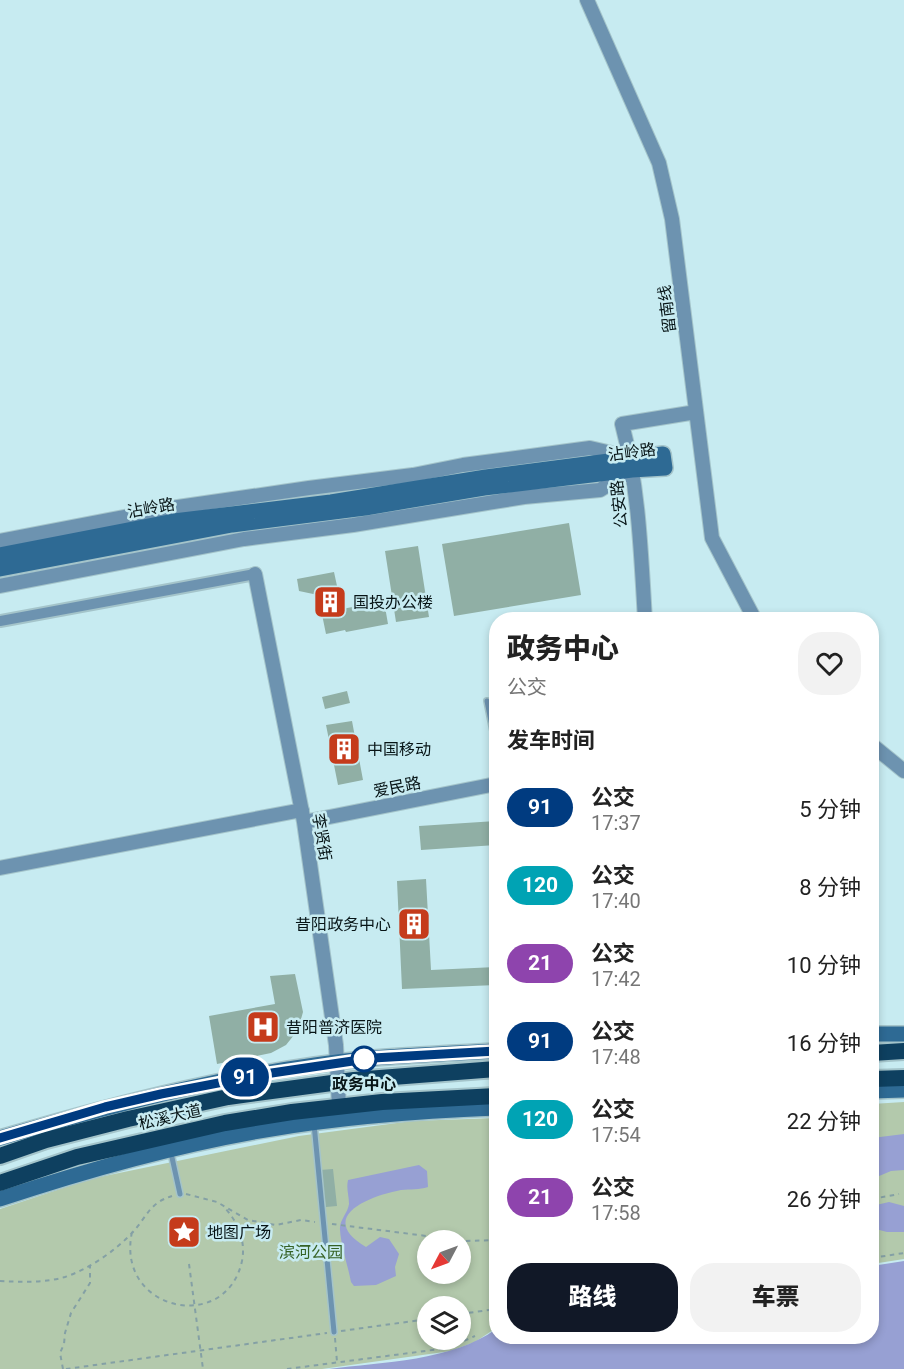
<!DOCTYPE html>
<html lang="zh">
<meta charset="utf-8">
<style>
:root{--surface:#fff;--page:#f2f2f2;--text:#222;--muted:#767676;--accent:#111827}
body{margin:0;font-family:Roboto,"Noto Sans SC",sans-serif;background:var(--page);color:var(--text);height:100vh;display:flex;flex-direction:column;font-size:22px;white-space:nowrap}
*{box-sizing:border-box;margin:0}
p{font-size:20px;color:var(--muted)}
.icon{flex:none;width:33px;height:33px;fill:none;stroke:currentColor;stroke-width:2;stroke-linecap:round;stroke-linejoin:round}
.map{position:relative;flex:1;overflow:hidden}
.details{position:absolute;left:489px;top:612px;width:390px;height:732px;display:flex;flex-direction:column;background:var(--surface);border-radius:24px;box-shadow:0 3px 9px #0003}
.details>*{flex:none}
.badge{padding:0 12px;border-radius:20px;font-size:21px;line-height:39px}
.needle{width:39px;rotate:229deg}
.controls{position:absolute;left:417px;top:1230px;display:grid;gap:12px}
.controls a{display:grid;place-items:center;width:54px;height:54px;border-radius:50%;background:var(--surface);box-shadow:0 3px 9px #0003;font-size:30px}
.map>.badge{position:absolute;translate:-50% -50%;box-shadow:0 0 0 3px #fff}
h2{padding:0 18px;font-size:22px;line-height:54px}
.round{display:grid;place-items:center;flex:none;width:63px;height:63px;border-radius:24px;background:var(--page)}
.head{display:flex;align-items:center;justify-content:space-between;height:102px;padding:0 18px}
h1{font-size:28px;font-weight:800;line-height:45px}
.primary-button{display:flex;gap:12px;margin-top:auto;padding:12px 18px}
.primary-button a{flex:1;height:69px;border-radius:24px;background:var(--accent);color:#fff;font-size:24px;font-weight:800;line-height:69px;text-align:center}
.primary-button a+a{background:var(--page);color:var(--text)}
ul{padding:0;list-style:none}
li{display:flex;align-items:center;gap:18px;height:78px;padding:0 18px}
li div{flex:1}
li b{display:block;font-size:22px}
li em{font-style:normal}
li .badge{min-width:66px;font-weight:700;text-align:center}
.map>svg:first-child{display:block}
.green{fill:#b3c9ac;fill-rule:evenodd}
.water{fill:#97a0d3}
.building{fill:#90afa5}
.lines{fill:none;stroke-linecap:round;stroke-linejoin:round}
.service-casing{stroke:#a4c4ca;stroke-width:8}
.minor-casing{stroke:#a4c4ca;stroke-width:14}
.tertiary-casing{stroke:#a4c4ca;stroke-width:16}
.secondary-casing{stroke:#a4c4ca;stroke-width:18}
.trunk-casing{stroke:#a4c4ca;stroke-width:20}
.path{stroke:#84a0a5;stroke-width:2;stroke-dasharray:4.5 4.5;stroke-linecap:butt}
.service{stroke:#6d93b0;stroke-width:5}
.minor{stroke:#6d93b0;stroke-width:10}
.tertiary{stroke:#6d93b0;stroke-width:14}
.secondary{stroke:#2e6a94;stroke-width:15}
.trunk{stroke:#0e4060;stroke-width:16}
.line-casing{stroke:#fff;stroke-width:14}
.line{stroke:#003b80;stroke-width:9}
.stop-dot{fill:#fff;stroke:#003b80;stroke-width:3}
.labels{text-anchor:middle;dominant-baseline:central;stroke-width:5;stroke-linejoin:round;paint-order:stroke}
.street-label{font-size:16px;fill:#071416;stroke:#c7ebf1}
.poi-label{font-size:16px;fill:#071416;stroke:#c7ebf1;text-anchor:start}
.stop-label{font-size:16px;font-weight:bold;fill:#071416;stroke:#c7ebf1}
.park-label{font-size:16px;fill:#366225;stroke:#c7ebf1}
</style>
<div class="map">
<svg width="904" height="1369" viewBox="0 0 904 1369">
<rect width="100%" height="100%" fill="#c7ebf1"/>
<!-- green -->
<path class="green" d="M904 1102V1259L872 1264V1104Z
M496 1118V1328L475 1342 451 1351 322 1369H0V1209L90 1179 299 1136 412 1121ZM428 1240H460V1274H428ZM428 1306H460V1340H428Z"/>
<!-- water -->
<path class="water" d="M904 1134V1170L891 1171 872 1179V1138Z
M419 1165 427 1171 428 1187C419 1190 411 1189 401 1190 369 1196 316 1217 366 1247L380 1237 389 1239 399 1254 395 1267 396 1276 376 1285 354 1286 351 1282C348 1266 341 1246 340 1230 339 1220 348 1213 349 1204 349 1195 346 1189 348 1180Z
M889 1202 904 1206V1232H887L872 1228V1206Z
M904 1261V1369H329C382 1362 453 1361 496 1329V1336H872V1266Z"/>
<!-- building -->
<path class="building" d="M569 523 581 595 454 616 442 544Z
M418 546 429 617 396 622 385 551Z
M334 572 342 609 384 601 388 624 346 632 345 630 326 634 318 595 299 591 297 579Z
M347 691 350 703 325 709 322 697Z
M352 721 363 780 338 785 326 725Z
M496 821V845L421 850 419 826Z
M426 879 431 970 496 967V985L402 989 397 881Z
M295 974 303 1012 298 1030 286 1045 271 1053 217 1064 209 1016 275 1004 270 976Z
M333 1169 337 1206 326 1207 320 1170Z"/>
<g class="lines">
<defs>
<path id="service" d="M487 701 496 746
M314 1124 334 1332
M171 1153 180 1194"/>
<path id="minor" d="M0 621 255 574"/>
<path id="tertiary" d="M587 0 659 163 672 219 712 538 755 620
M0 541 171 508 309 488 413 475 463 465 590 448 629 457
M255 574 304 822 336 1045 339 1107
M0 586 244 539 353 525 524 497 600 490 632 470
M645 620C641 554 639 488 622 424L696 412
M872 745 904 771
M304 822 496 784
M0 868 302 810"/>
<path id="secondary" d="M0 555 174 521 331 502 486 477 663 454 665 468 632 470 484 488 365 508 232 525 0 569
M872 1034H904
M872 1091 904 1090
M0 1138C122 1102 246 1070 374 1058 414 1055 456 1053 496 1051
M0 1199C84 1171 177 1145 265 1130 341 1117 419 1111 496 1108"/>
<path id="trunk" d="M872 1053 904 1051
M872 1079 904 1078
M0 1156 46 1140 128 1119 228 1097 354 1080 496 1069
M0 1183 77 1157 225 1123 292 1112 382 1102 496 1096"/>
</defs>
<!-- service casing -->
<use href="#service" class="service-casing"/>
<!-- minor casing -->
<use href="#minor" class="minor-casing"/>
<!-- tertiary casing -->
<use href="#tertiary" class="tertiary-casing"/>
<!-- secondary casing -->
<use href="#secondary" class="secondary-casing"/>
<!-- trunk casing -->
<use href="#trunk" class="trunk-casing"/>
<!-- path -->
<path class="path" d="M186 1194 217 1202 248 1220 276 1225 301 1220 315 1222
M872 1199 899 1194
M332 1224 466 1241 496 1240
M132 1232C115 1311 226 1335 242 1261 246 1241 238 1222 224 1207
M872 1258 904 1253
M189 1264 203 1369
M0 1281C21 1282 45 1283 65 1277 89 1269 115 1251 132 1233 147 1217 149 1203 172 1196
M460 1314 496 1309
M341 1331 428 1319
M335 1338 337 1362
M63 1369 60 1353 64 1344 65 1333 71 1313 90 1283V1265
M66 1369 327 1333
M287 1369 448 1348 475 1336"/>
<!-- service -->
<use href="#service" class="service"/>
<!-- minor -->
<use href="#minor" class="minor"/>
<!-- tertiary -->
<use href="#tertiary" class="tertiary"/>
<!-- secondary -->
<use href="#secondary" class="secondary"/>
<!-- trunk -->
<use href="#trunk" class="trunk"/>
</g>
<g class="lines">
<defs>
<path id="line" d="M0 1138 105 1107 161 1094 265 1074 373 1058 496 1051"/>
</defs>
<!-- line casing -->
<use href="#line" class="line-casing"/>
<!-- line -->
<use href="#line" class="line"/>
</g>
<!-- icons -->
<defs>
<symbol id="building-square" viewBox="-11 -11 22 22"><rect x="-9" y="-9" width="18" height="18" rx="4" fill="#c53b1b" stroke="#c7ebf1"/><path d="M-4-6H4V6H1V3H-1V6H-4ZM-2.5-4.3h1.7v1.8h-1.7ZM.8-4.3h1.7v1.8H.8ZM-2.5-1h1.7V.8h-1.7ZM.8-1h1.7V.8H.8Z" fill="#fff"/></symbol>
<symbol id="hospital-square" viewBox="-11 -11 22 22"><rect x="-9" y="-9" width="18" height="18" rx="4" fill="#c53b1b" stroke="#c7ebf1"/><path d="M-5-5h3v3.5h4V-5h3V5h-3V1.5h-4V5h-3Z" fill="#fff"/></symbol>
<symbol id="sight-square" viewBox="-11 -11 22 22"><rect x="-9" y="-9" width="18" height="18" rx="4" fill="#c53b1b" stroke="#c7ebf1"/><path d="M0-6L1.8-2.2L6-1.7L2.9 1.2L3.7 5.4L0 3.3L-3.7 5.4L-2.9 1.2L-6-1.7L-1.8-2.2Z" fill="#fff"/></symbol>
</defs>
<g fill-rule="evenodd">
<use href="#building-square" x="311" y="583" width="38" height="38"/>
<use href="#building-square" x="325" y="730" width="38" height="38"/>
<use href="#building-square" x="395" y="905" width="38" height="38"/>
<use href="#hospital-square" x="244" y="1008" width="38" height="38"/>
<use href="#sight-square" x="165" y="1213" width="38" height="38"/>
</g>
<!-- markers -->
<circle class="stop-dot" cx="364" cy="1059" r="12"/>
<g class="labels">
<!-- street labels -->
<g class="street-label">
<text transform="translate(667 309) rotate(-97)">留南线</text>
<text transform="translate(632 452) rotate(-7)">沾岭路</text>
<text transform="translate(619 504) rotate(-96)">公安路</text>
<text transform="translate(151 508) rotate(-10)">沾岭路</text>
<text transform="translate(397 787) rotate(-11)">爱民路</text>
<text transform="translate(322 837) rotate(81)">李贤街</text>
<text transform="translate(170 1117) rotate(-13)">松溪大道</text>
</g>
<!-- poi labels -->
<g class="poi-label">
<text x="353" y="602">国投办公楼</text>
<text x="367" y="749">中国移动</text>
<text x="391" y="924" text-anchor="end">昔阳政务中心</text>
<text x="286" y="1027">昔阳普济医院</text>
<text x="207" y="1232">地图广场</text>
</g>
<!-- stop labels -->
<g class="stop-label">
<text x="364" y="1084">政务中心</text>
</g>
<!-- park labels -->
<g class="park-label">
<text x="311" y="1252">滨河公园</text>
</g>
</g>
</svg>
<div class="controls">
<a><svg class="needle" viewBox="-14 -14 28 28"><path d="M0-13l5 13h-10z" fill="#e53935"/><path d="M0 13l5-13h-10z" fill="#767676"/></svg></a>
<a><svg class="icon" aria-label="layers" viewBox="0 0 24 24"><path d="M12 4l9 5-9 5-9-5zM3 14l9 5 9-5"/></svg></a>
</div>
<b class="badge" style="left:245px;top:1077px;background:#003b80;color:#fff">91</b>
<section class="details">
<div class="head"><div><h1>政务中心</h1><p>公交</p></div><a class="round"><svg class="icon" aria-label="heart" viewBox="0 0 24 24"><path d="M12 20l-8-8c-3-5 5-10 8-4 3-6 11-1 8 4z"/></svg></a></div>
<h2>发车时间</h2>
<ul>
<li><span class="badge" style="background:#003b80;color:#fff">91</span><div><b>公交</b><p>17:37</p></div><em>5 分钟</em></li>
<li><span class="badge" style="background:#00a3b4;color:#fff">120</span><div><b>公交</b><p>17:40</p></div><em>8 分钟</em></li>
<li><span class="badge" style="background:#8e44ad;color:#fff">21</span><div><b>公交</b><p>17:42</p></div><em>10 分钟</em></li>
<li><span class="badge" style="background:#003b80;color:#fff">91</span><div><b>公交</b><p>17:48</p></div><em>16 分钟</em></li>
<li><span class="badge" style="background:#00a3b4;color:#fff">120</span><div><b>公交</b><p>17:54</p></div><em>22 分钟</em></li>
<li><span class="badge" style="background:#8e44ad;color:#fff">21</span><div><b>公交</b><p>17:58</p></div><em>26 分钟</em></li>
</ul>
<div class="primary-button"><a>路线</a><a>车票</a></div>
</section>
</div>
